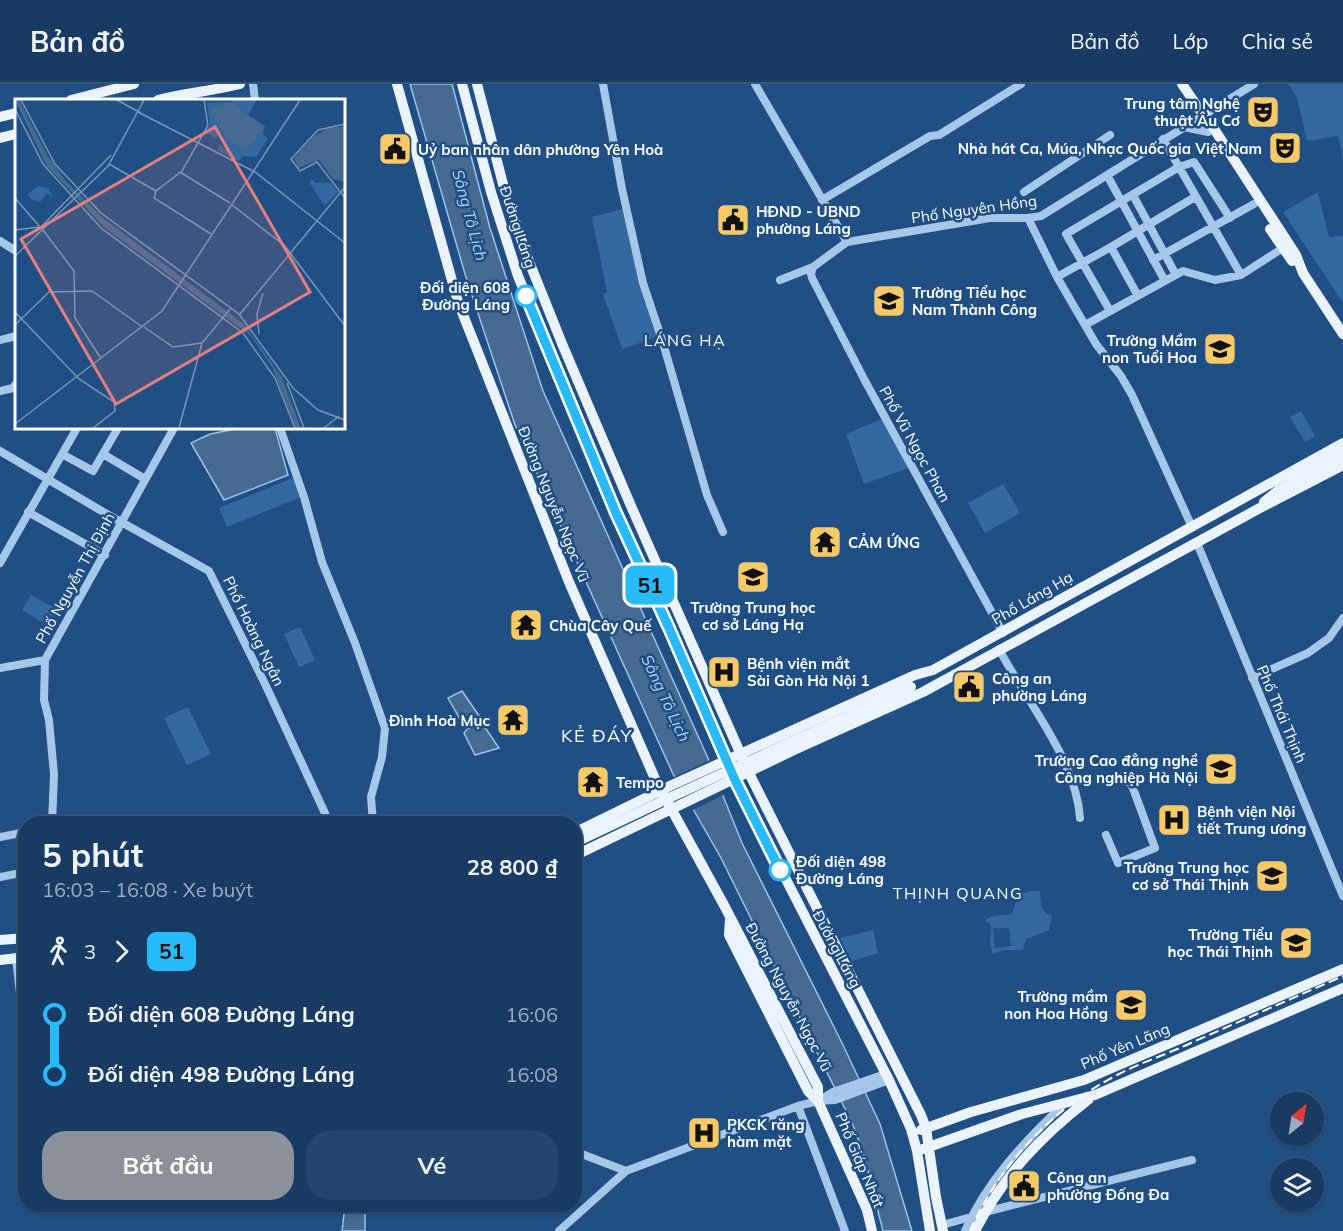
<!DOCTYPE html>
<html lang="vi">
<meta charset="utf-8">
<style>
:root{--surface:#173b63;--page:#24466c;--text:#f1f3f6;--muted:#9eadbe;--line:#365578;--accent:#8c9099}
body{margin:0;font-family:Mulish,sans-serif;background:var(--page);color:var(--text);height:100vh;display:flex;flex-direction:column;font-size:22px;white-space:nowrap}
*{box-sizing:border-box;margin:0}
p{font-size:20px;color:var(--muted)}
.icon{flex:none;width:33px;height:33px;fill:none;stroke:currentColor;stroke-width:2;stroke-linecap:round;stroke-linejoin:round}
.map{position:relative;flex:1;overflow:hidden}
.side{position:absolute;left:18px;top:732px;width:564px;height:396px;display:flex;flex-direction:column;background:var(--surface);border-radius:24px;box-shadow:0 2px 4px #0004,0 0 0 2px var(--line)}
.side>*{flex:none}
.badge{padding:0 12px;border-radius:9px;font-size:21px;line-height:39px}
.needle{width:39px;rotate:30deg}
.fabs{position:absolute;left:1270px;top:1008px;display:grid;gap:12px}
.fabs a{display:grid;place-items:center;width:54px;height:54px;border-radius:50%;background:var(--surface);box-shadow:0 2px 4px #0004,0 0 0 2px var(--line);font-size:30px}
.map>.badge{position:absolute;translate:-50% -50%;box-shadow:0 0 0 3px #fff}
.legs{display:flex;align-items:center;gap:9px;height:66px;padding:0 24px;font-size:20px}
.legs p{margin-inline-start:auto}
.summary{display:flex;align-items:center;justify-content:space-between;height:102px;padding:0 24px}
h1{font-size:33px;font-weight:700;line-height:45px}
.action{display:flex;gap:12px;margin-top:auto;padding:12px 24px}
.action a{flex:1;height:69px;border-radius:24px;background:var(--accent);color:#fff;font-size:24px;font-weight:700;line-height:69px;text-align:center}
.action a+a{background:var(--page);color:var(--text)}
ul{padding:0 24px;list-style:none}
li{display:flex;align-items:center;gap:21px;height:60px;font-size:22px}
li i{display:grid;place-items:center;width:9px;height:100%;margin:0 8px;background:currentColor}
li i::after{content:'';width:15px;height:15px;margin:-8px;border:4px solid;border-radius:50%;background:var(--surface)}
li p{margin-inline-start:auto}
li:first-child i{background:linear-gradient(#0000 50%,currentColor 0)}
li:last-child i{background:linear-gradient(currentColor 50%,#0000 0)}
header{display:flex;align-items:center;gap:36px;box-sizing:border-box;height:84px;padding:0 30px;background:var(--surface);border-bottom:2px solid var(--line)}
header strong{font-size:28px}
nav{display:flex;gap:33px;margin-inline-start:auto;font-size:21px}
.map>svg:first-child{display:block}
.green{fill:#3369a1;fill-rule:evenodd}
.water{fill:#476a90;stroke:#9ac2eb;stroke-width:1.5}
.pier{fill:#1f4f84}
.lines{fill:none;stroke-linecap:round;stroke-linejoin:round}
.minor{stroke:#a7c7e9;stroke-width:8}
.major{stroke:#eaf3fe;stroke-width:10}
.rail{stroke:#fff;stroke-width:2;stroke-dasharray:10 4.5;stroke-linecap:butt}
.major-bridge{stroke:#eaf3fe;stroke-width:10}
.line-1-casing{stroke:#fff;stroke-width:14}
.line-1{stroke:#27baff;stroke-width:9}
.stop-1-dot{fill:#fff;stroke:#27baff;stroke-width:3}
.labels{text-anchor:middle;dominant-baseline:central;stroke-width:5;stroke-linejoin:round;paint-order:stroke}
.poi-label{font-size:15px;font-weight:bold;fill:#fff;stroke:#1f4f84;text-anchor:start}
.street-label{font-size:15px;fill:#fff;stroke:#1f4f84}
.stop-label{font-size:15px;font-weight:bold;fill:#fff;stroke:#1f4f84;text-anchor:end}
.water-label{font-size:16px;font-style:italic;fill:#b2d1f1;stroke:#1f4f84}
.neighbourhood-label{font-size:16px;letter-spacing:1.5px;fill:#fff;stroke:#1f4f84}
.quarter-label{font-size:18px;letter-spacing:1.5px;fill:#fff;stroke:#1f4f84}
.inset-road{fill:none;stroke:#7995b5;stroke-width:1.5}
.view{fill:#e67e7e;fill-opacity:0.15;stroke:#e67e7e;stroke-width:3}
.inset-edge{fill:none;stroke:#fff;stroke-width:3}
</style>
<header>
<strong>Bản đồ</strong>
<nav><a>Bản đồ</a><a>Lớp</a><a>Chia sẻ</a></nav>
</header>
<div class="map">
<svg width="1343" height="1147" viewBox="0 0 1343 1147">
<rect width="100%" height="100%" fill="#1f4f84"/>
<!-- green -->
<path class="green" d="M1288 0H1343V75L1338 52 1307 57 1297 14Z
M1318 108 1329 153 1343 152V219L1283 128Z
M622 125 639 196 657 253 622 265 603 210 607 208 592 133Z
M1301 327 1315 352 1305 358 1290 333Z
M882 335 911 383 864 400 846 350Z
M293 394 301 413 227 443 219 424Z
M1003 400 1020 429 985 449 968 419Z
M31 511 56 525 47 541 22 526Z
M300 543 315 576 299 583 284 550Z
M188 623 211 670 187 681 164 634Z
M1033 807H1040C1041 818 1040 828 1052 832L1049 846 1026 855 1023 866H1004L993 870 990 861 991 841 985 837 990 833 1012 830 1019 810ZM993 844H1009L1011 862 995 864Z
M873 846 878 869 852 877 840 854Z"/>
<!-- water -->
<path class="water" d="M410 0H452L490 144 543 307 707 672 742 759 844 963 880 1040 912 1147H883L864 1072 853 1041 721 774 673 690 515 341 465 190Z
M241 344H275L288 391 224 416 191 359 210 350Z
M462 607 480 633 464 642 448 614Z
M482 639 499 664 475 671 464 649 467 645Z
M345 1121H365V1147H342Z"/>
<!-- pier -->
<path class="pier" d="M710 676 725 710 691 727 672 694Z"/>
<g class="lines">
<!-- minor -->
<path class="minor" d="M253 0 255 16
M603 0 622 105 643 199 663 259 707 411 723 448
M755 0 847 158
M1184 43 1208 48
M1163 55 1241 191
M1107 91 1165 197
M1024 108 1110 51
M1133 111 1176 191
M822 116 930 52 939 51 1021 0
M1028 134 1057 193 1096 260 1121 292 1132 311 1192 443
M0 157 16 167
M1111 163 1138 212
M1153 176 1254 120
M813 183 811 190 812 194 864 295 1003 549
M1057 193 1111 163 1195 113
M780 196 813 183 847 158 990 134H1028L1041 132 1254 0
M1110 227 1066 150 1179 83 1194 78 1230 134
M1085 241 1183 187 1215 196 1241 191 1283 164
M0 256 16 252
M0 307 13 304 16 300
M280 344 304 413 322 478 355 559 385 644 382 673 371 713 373 740
M0 367 105 429 209 487 266 602 330 740
M62 370 93 387 118 344
M103 370 145 395
M28 428 105 471
M1197 459 1343 812
M0 479 77 344
M999 565C1026 617 1076 675 1080 734
M0 584 45 576
M1252 594 1308 569 1329 554 1343 534
M52 740 54 690 49 636 44 616 45 576 174 344
M1106 751 1118 779 1155 764 1134 707 1130 698H1127L1123 692
M0 753 26 748
M0 793 26 788
M16 874 22 927 26 943
M820 1016 833 1008 885 990
M798 1022 845 1147
M574 1067 626 1087
M942 1141 971 1133 985 1128 1192 1076
M559 1147 626 1087 798 1022 818 1017 835 1016 889 996
M965 1147C987 1097 1024 1058 1063 1021"/>
<!-- major -->
<path class="major" d="M397 0 458 218 569 498 656 697 725 823 818 1003V1017
M462 0 491 108 518 192 616 429 669 544 735 696 889 996 911 1045 917 1067 930 1147
M477 0 504 104 526 170 563 262 631 422 749 689 921 1031 926 1044 936 1113 943 1147
M1182 0 1199 25 1205 31 1296 171 1303 189 1343 250
M71 16 134 0
M158 16C185 9 213 7 240 0
M0 33 16 29
M0 54 16 50
M1270 145 1292 177
M1264 418 1279 406 1343 370
M574 749 672 701 915 591 933 586 1343 359
M574 772 794 666 923 608 1258 425 1343 381
M730 834 729 851 808 1007 818 1017 867 1126 872 1147
M0 856 26 854
M0 876 26 873
M921 1046 971 1028 1084 996 1343 885
M923 1065 1022 1030 1095 1011 1343 904
M975 1147C1004 1091 1040 1053 1089 1015"/>
<!-- rail -->
<path class="rail" d="M970 1147C1000 1080 1052 1025 1117 991 1142 978 1168 970 1193 958 1243 936 1293 914 1343 892"/>
<!-- major-bridge -->
<path class="major-bridge" d="M574 759 669 714 911 603"/>
</g>
<g class="lines">
<defs>
<path id="line-1" d="M526 212 616 429 669 544 735 696 780 786"/>
</defs>
<!-- line-1 casing -->
<use href="#line-1" class="line-1-casing"/>
<!-- line-1 -->
<use href="#line-1" class="line-1"/>
</g>
<!-- icons -->
<defs>
<symbol id="theatre-square" viewBox="-11 -11 22 22"><rect x="-9" y="-9" width="18" height="18" rx="4" fill="#f7c967" stroke="#1f4f84"/><path d="M-5-5.5Q0-4 5-5.5V0Q5 5 0 6Q-5 5-5 0ZM-3.3-2.5H-1v1.5H-3.3ZM1-2.5H3.3v1.5H1ZM-2.8 1Q0 5.5 2.8 1Z" fill="#111"/></symbol>
<symbol id="civic-square" viewBox="-11 -11 22 22"><rect x="-9" y="-9" width="18" height="18" rx="4" fill="#f7c967" stroke="#1f4f84"/><path d="M-.6-6.5H3V-4.5H.6V-3L4-1V1h2V6H-6V1h2V-1L-.6-3ZM-1.2 2.5V6h2.4V2.5Z" fill="#111"/></symbol>
<symbol id="school-square" viewBox="-11 -11 22 22"><rect x="-9" y="-9" width="18" height="18" rx="4" fill="#f7c967" stroke="#1f4f84"/><path d="M0-5L7-2L0 1L-7-2ZM-4 1L0 2.5L4 1V4Q0 6-4 4Z" fill="#111"/></symbol>
<symbol id="temple-square" viewBox="-11 -11 22 22"><rect x="-9" y="-9" width="18" height="18" rx="4" fill="#f7c967" stroke="#1f4f84"/><path d="M0-6L5-2H3V0L6.5 2.5H4V6H1.5V3h-3V6H-4V2.5H-6.5L-3 0V-2H-5Z" fill="#111"/></symbol>
<symbol id="hospital-square" viewBox="-11 -11 22 22"><rect x="-9" y="-9" width="18" height="18" rx="4" fill="#f7c967" stroke="#1f4f84"/><path d="M-5-5h3v3.5h4V-5h3V5h-3V1.5h-4V5h-3Z" fill="#111"/></symbol>
<symbol id="university-square" viewBox="-11 -11 22 22"><rect x="-9" y="-9" width="18" height="18" rx="4" fill="#f7c967" stroke="#1f4f84"/><path d="M0-5L7-2L0 1L-7-2ZM-4 1L0 2.5L4 1V4Q0 6-4 4Z" fill="#111"/></symbol>
</defs>
<g fill-rule="evenodd">
<use href="#theatre-square" x="1244" y="9" width="38" height="38"/>
<use href="#theatre-square" x="1266" y="45" width="38" height="38"/>
<use href="#civic-square" x="376" y="46" width="38" height="38"/>
<use href="#civic-square" x="714" y="117" width="38" height="38"/>
<use href="#school-square" x="870" y="198" width="38" height="38"/>
<use href="#school-square" x="1201" y="246" width="38" height="38"/>
<use href="#temple-square" x="806" y="439" width="38" height="38"/>
<use href="#school-square" x="734" y="474" width="38" height="38"/>
<use href="#temple-square" x="507" y="522" width="38" height="38"/>
<use href="#hospital-square" x="705" y="569" width="38" height="38"/>
<use href="#civic-square" x="950" y="584" width="38" height="38"/>
<use href="#temple-square" x="494" y="617" width="38" height="38"/>
<use href="#university-square" x="1202" y="666" width="38" height="38"/>
<use href="#temple-square" x="574" y="679" width="38" height="38"/>
<use href="#hospital-square" x="1155" y="717" width="38" height="38"/>
<use href="#school-square" x="1253" y="773" width="38" height="38"/>
<use href="#school-square" x="1277" y="840" width="38" height="38"/>
<use href="#school-square" x="1112" y="902" width="38" height="38"/>
<use href="#hospital-square" x="685" y="1030" width="38" height="38"/>
<use href="#civic-square" x="1005" y="1083" width="38" height="38"/>
</g>
<!-- markers -->
<g class="stop-1-dot">
<circle cx="526" cy="212" r="10"/>
<circle cx="780" cy="786" r="10"/>
</g>
<g class="labels">
<!-- poi labels -->
<g class="poi-label">
<text x="1240" y="19" text-anchor="end">Trung tâm Nghệ<tspan x="1240" dy="17">thuật Âu Cơ</tspan></text>
<text x="1262" y="64" text-anchor="end">Nhà hát Ca, Múa, Nhạc Quốc gia Việt Nam</text>
<text x="418" y="65">Uỷ ban nhân dân phường Yên Hoà</text>
<text x="756" y="127">HĐND - UBND<tspan x="756" dy="17">phường Láng</tspan></text>
<text x="912" y="208">Trường Tiểu học<tspan x="912" dy="17">Nam Thành Công</tspan></text>
<text x="1197" y="256" text-anchor="end">Trường Mầm<tspan x="1197" dy="17">non Tuổi Hoa</tspan></text>
<text x="848" y="458">CẢM ỨNG</text>
<text x="753" y="523" text-anchor="middle">Trường Trung học<tspan x="753" dy="17">cơ sở Láng Hạ</tspan></text>
<text x="549" y="541">Chùa Cây Quế</text>
<text x="747" y="579">Bệnh viện mắt<tspan x="747" dy="17">Sài Gòn Hà Nội 1</tspan></text>
<text x="992" y="594">Công an<tspan x="992" dy="17">phường Láng</tspan></text>
<text x="490" y="636" text-anchor="end">Đình Hoà Mục</text>
<text x="1198" y="676" text-anchor="end">Trường Cao đẳng nghề<tspan x="1198" dy="17">Công nghiệp Hà Nội</tspan></text>
<text x="616" y="698">Tempo</text>
<text x="1197" y="727">Bệnh viện Nội<tspan x="1197" dy="17">tiết Trung ương</tspan></text>
<text x="1249" y="783" text-anchor="end">Trường Trung học<tspan x="1249" dy="17">cơ sở Thái Thịnh</tspan></text>
<text x="1273" y="850" text-anchor="end">Trường Tiểu<tspan x="1273" dy="17">học Thái Thịnh</tspan></text>
<text x="1108" y="912" text-anchor="end">Trường mầm<tspan x="1108" dy="17">non Hoa Hồng</tspan></text>
<text x="727" y="1040">PKCK răng<tspan x="727" dy="17">hàm mặt</tspan></text>
<text x="1047" y="1093">Công an<tspan x="1047" dy="17">phường Đống Đa</tspan></text>
</g>
<!-- street labels -->
<g class="street-label">
<text transform="translate(974 125) rotate(-8)">Phố Nguyên Hồng</text>
<text transform="translate(518 143) rotate(72)">Đường Láng</text>
<text transform="translate(915 360) rotate(61)">Phố Vũ Ngọc Phan</text>
<text transform="translate(554 420) rotate(68)">Đường Nguyễn Ngọc Vũ</text>
<text transform="translate(75 494) rotate(-61)">Phố Nguyễn Thị Định</text>
<text transform="translate(1032 514) rotate(-30)">Phố Láng Hạ</text>
<text transform="translate(254 547) rotate(64)">Phố Hoàng Ngân</text>
<text transform="translate(1282 630) rotate(67)">Phố Thái Thịnh</text>
<text transform="translate(837 865) rotate(62)">Đường Láng</text>
<text transform="translate(789 913) rotate(62)">Đường Nguyễn Ngọc Vũ</text>
<text transform="translate(1125 962) rotate(-23)">Phố Yên Lãng</text>
<text transform="translate(860 1076) rotate(67)">Phố Giáp Nhất</text>
</g>
<!-- stop labels -->
<g class="stop-label">
<text x="510" y="203">Đối diện 608<tspan x="510" dy="17">Đường Láng</tspan></text>
<text x="796" y="777" text-anchor="start">Đối diện 498<tspan x="796" dy="17">Đường Láng</tspan></text>
</g>
<!-- water labels -->
<g class="water-label">
<text transform="translate(470 131) rotate(75)">Sông Tô Lịch</text>
<text transform="translate(666 614) rotate(65)">Sông Tô Lịch</text>
</g>
<!-- neighbourhood labels -->
<g class="neighbourhood-label">
<text x="685" y="256">LÁNG HẠ</text>
<text x="958" y="809">THỊNH QUANG</text>
</g>
<!-- quarter labels -->
<g class="quarter-label">
<text x="597" y="651">KẺ ĐÁY</text>
</g>
</g>
<!-- overview -->
<g transform="translate(15 15)">
<rect width="330" height="330" fill="#1f4f84"/>
<path d="M242 1 233 16 250 27 248 35 253 40 241 58 228 57 224 62 202 51 205 45 210 51 214 48 204 36 199 39 190 32 195 26 192 4ZM297 80 300 84H316L323 93 310 107 294 83ZM23 87 33 89 38 99 32 94 25 103 17 101 13 95Z" fill="#3369a1"/>
<path d="M0 1H4L32 56 51 82 89 120 229 225 267 278 286 329H281L257 268 236 237 89 128 31 66ZM218 4 248 29 231 53 211 38 196 14 197 7ZM330 27V83L318 80 304 61 283 69 279 59 298 38 311 30Z" fill="#476a90"/>
<path class="inset-road" d="M6 1 40 65 86 114 224 215 278 289 303 311 330 321M102 1 126 14M189 1 193 26 167 72 141 92 139 99 196 135M0 10 28 65 86 129 228 234 260 279 280 329M123 13 240 73 330 144M330 25 303 31 276 60 285 72 302 63 330 99M94 65 141 92M165 73 215 104M0 99 25 128M217 106 270 147 330 227M0 131 25 128M28 131 59 172 60 219 85 258M21 133 96 56M0 157 93 67 129 1M0 213 64 280 99 303M225 215 330 88M0 226 34 193 77 192 126 227M129 228 158 248 187 244M244 235 242 215 248 194M272 284 289 329M0 325 147 212 285 1M78 329 100 312 99 303M164 329 187 244 216 209M309 329 324 317"/>
<path class="view" d="M200 28 295 193 101 305 6 140Z"/>
<rect width="330" height="330" class="inset-edge"/>
</g>
</svg>
<div class="fabs">
<a><svg class="needle" viewBox="-14 -14 28 28"><path d="M0-13l5 13h-10z" fill="#e53935"/><path d="M0 13l5-13h-10z" fill="#9eadbe"/></svg></a>
<a><svg class="icon" aria-label="layers" viewBox="0 0 24 24"><path d="M12 4l9 5-9 5-9-5zM3 14l9 5 9-5"/></svg></a>
</div>
<b class="badge" style="left:650px;top:501px;background:#27baff;color:#111">51</b>
<section class="side">
<div class="summary"><div><h1>5 phút</h1><p>16:03 – 16:08 · Xe buýt</p></div><b>28 800 ₫</b></div>
<div class="legs"><svg class="icon" aria-label="walk" viewBox="0 0 24 24"><circle cx="13" cy="4" r="2"/><path d="M13 8l-2 6 4 7M11 14l-3 7M7 12l3-4h3l4 4"/></svg>3<svg class="icon" aria-label="forward" viewBox="0 0 24 24"><path d="M9 5l7 7-7 7"/></svg><b class="badge" style="background:#27baff;color:#111">51</b></div>
<ul>
<li><i style="color:#27baff"></i><b>Đối diện 608 Đường Láng</b><p>16:06</p></li>
<li><i style="color:#27baff"></i><b>Đối diện 498 Đường Láng</b><p>16:08</p></li>
</ul>
<div class="action"><a>Bắt đầu</a><a>Vé</a></div>
</section>
</div>
